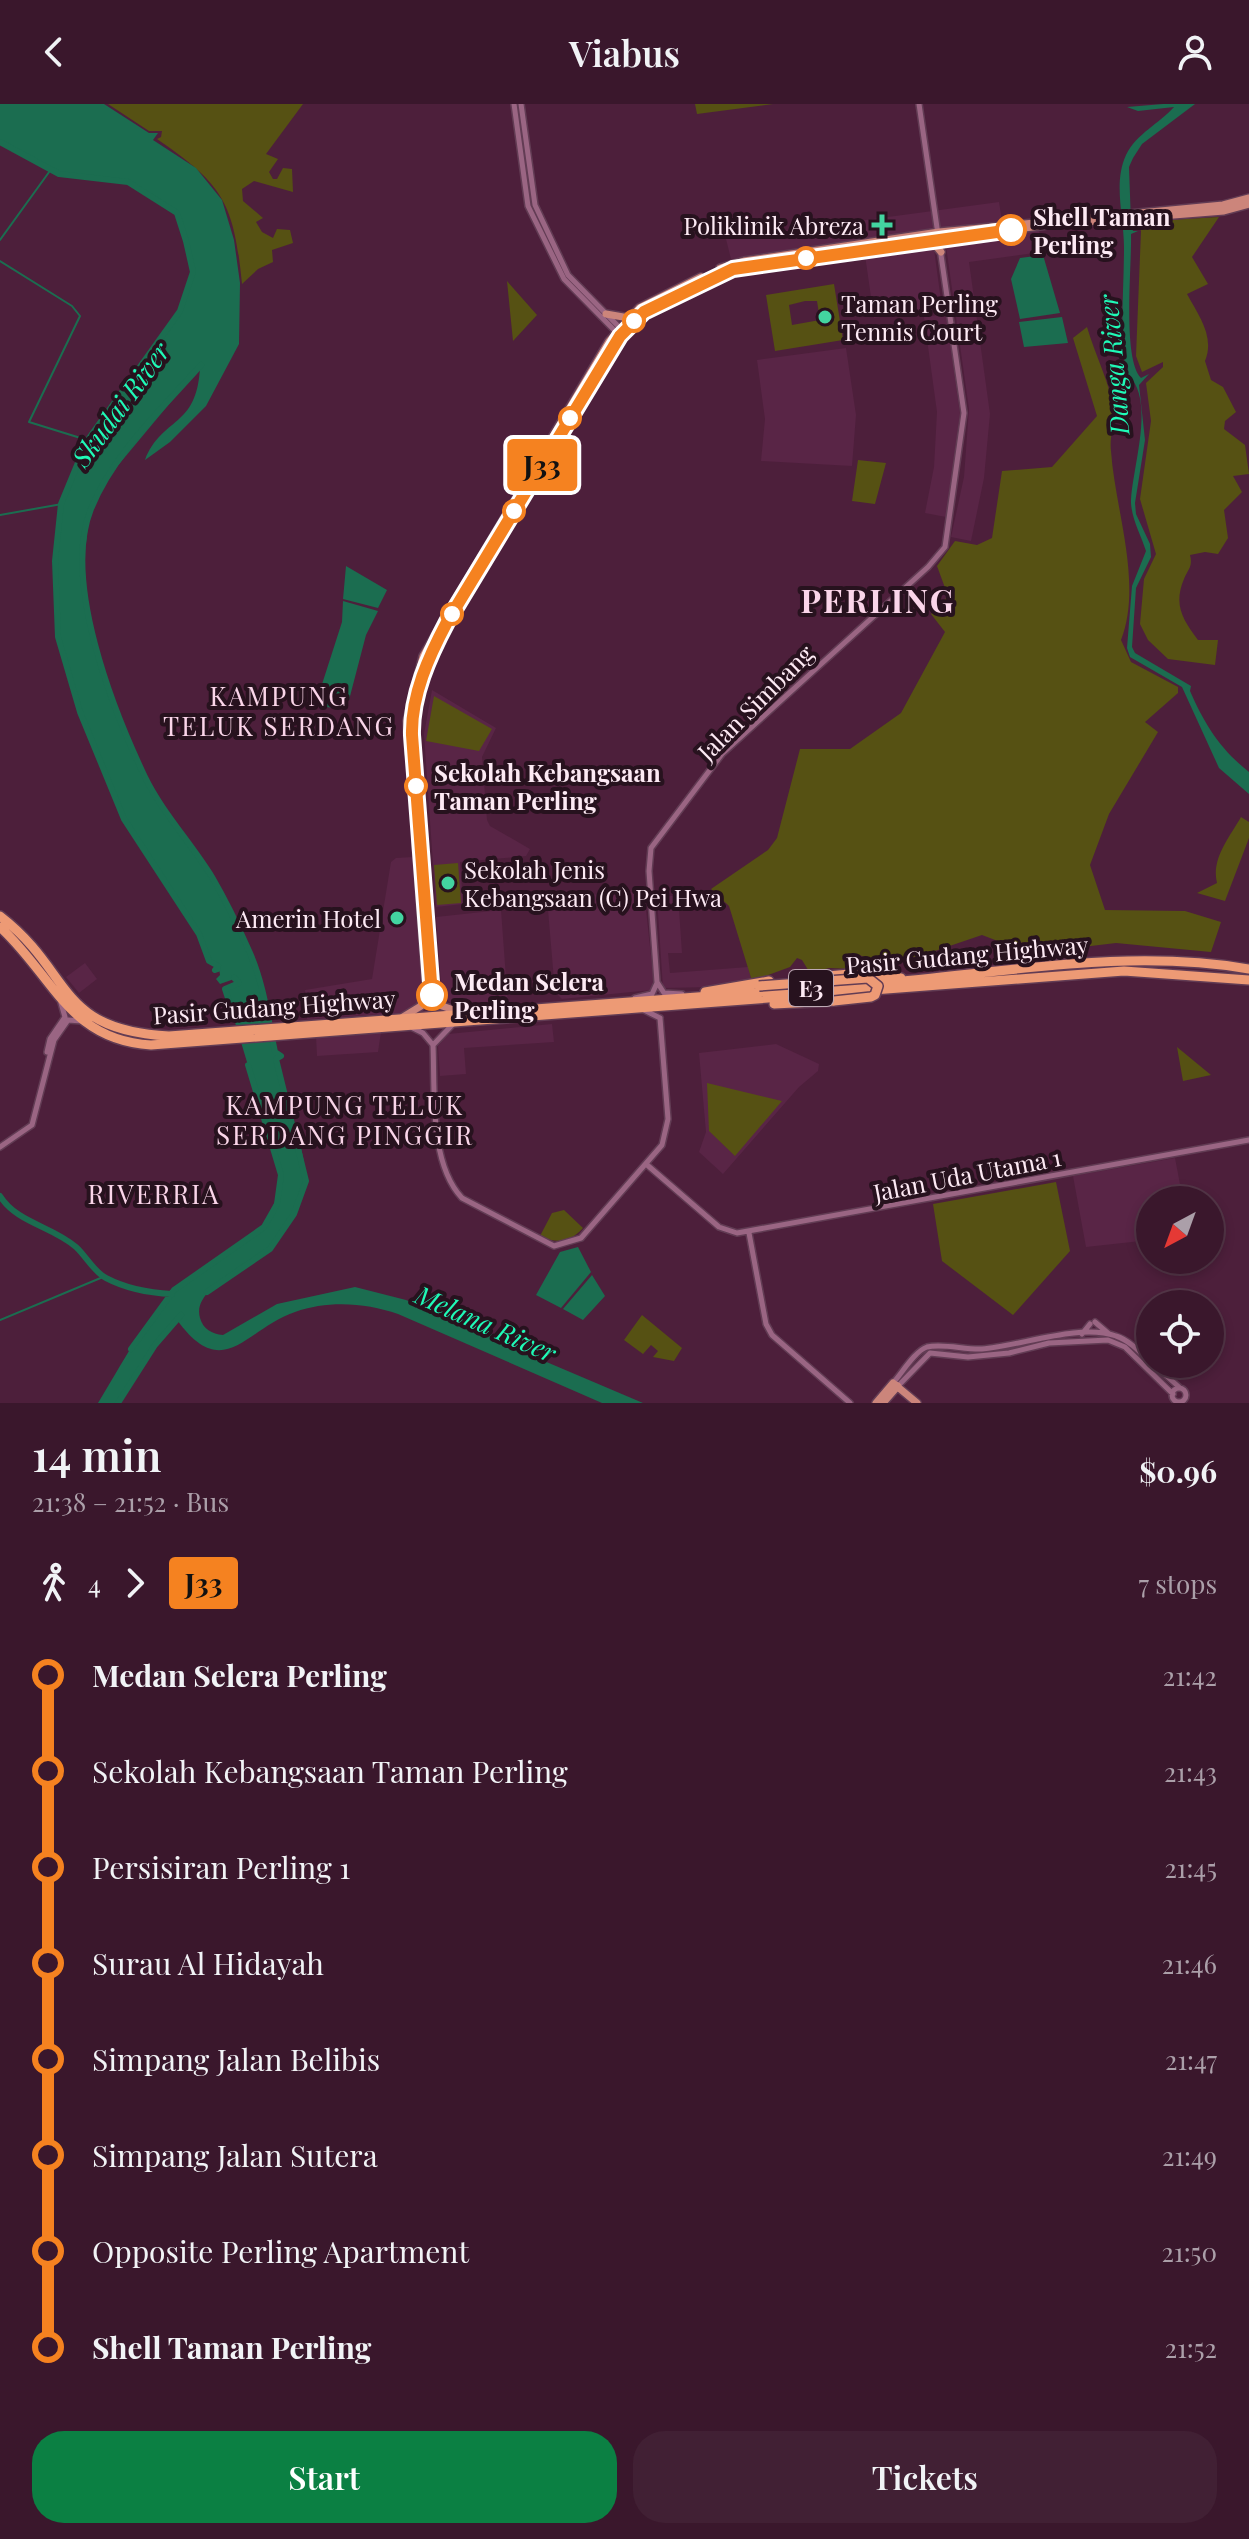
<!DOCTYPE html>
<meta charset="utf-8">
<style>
:root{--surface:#3a172c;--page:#412034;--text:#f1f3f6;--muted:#ab9fa9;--line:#543648;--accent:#0b8043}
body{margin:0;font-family:"Playfair Display",serif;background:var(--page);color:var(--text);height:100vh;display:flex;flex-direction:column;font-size:30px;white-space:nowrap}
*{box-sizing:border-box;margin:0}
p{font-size:26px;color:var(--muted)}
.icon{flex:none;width:44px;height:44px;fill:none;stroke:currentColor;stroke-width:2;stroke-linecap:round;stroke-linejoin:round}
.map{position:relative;height:1299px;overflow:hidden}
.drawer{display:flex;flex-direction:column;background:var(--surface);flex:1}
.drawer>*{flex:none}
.badge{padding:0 16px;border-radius:6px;font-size:28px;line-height:52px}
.needle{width:52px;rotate:221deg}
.buttons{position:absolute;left:1136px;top:1082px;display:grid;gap:16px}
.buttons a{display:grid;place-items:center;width:88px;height:88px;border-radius:50%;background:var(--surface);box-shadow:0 4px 12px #0003,0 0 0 2px var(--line);font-size:40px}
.map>.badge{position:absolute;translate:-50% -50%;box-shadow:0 0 0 4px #fff}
.legs{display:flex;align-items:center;gap:12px;height:88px;padding:0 32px;font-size:26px}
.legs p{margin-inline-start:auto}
.headline{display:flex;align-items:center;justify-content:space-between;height:136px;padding:0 32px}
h1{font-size:44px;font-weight:600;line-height:60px}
.cta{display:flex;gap:16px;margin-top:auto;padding:16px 32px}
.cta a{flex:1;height:92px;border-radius:32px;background:var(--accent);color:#fff;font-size:32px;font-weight:600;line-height:92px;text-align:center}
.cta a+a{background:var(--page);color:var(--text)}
ul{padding:0 32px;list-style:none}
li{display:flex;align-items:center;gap:28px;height:96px;font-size:30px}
li i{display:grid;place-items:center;width:12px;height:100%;margin:0 10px;background:currentColor}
li i::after{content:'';width:20px;height:20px;margin:-10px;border:6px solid;border-radius:50%;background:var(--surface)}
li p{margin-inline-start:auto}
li:first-child i{background:linear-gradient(#0000 50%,currentColor 0)}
li:last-child i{background:linear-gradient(currentColor 50%,#0000 0)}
header{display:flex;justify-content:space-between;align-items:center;height:104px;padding:0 32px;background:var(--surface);font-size:36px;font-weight:600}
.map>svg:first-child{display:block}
.built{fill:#592546}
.green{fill:#565113;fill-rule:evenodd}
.water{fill:#1b6d50}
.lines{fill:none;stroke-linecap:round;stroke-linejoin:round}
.stream{stroke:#1b6d50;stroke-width:2}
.river{stroke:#1b6d50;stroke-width:6}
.minor-casing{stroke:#623c54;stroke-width:8}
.major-casing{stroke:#623c54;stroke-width:10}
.highway-casing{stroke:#623c54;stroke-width:12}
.minor{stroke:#9a6583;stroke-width:5}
.major{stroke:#cc857b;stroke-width:7}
.highway{stroke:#ed9a75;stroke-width:9}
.highway-bridge-casing{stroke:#623c54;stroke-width:12;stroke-linecap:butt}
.highway-bridge{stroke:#ed9a75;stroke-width:9}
.line-1-casing{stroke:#fff;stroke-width:18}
.line-1{stroke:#f58220;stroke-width:12}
.poi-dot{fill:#43d4a0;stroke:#27121e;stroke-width:3}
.stop-1-dot{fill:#fff;stroke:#f58220;stroke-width:4}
.labels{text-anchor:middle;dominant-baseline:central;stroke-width:8;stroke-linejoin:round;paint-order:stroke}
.shield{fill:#27121e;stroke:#bda9b4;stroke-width:2}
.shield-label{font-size:22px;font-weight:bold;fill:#fdeaf4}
.stop-label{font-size:24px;font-weight:bold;fill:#fdeaf4;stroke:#27121e;text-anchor:start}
.poi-label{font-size:24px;fill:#fdeaf4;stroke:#27121e;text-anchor:end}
.street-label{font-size:24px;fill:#fdeaf4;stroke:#27121e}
.water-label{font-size:26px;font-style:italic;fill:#1ffab7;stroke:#27121e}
.neighbourhood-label{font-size:26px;letter-spacing:2px;fill:#fad5e9;stroke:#27121e}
.district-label{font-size:32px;font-weight:bold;letter-spacing:2px;fill:#fad5e9;stroke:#27121e}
</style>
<header><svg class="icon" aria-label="back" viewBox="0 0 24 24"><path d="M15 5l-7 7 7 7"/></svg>Viabus<svg class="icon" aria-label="person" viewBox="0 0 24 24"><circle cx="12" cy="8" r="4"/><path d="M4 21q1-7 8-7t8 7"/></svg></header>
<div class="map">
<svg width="1249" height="1299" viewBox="0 0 1249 1299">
<rect width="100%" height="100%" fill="#4d1f3b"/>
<!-- built -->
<path class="built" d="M999 98 1002 117 731 155 726 135Z
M1039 125 1042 148 969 158 990 310 984 374 971 437 951 433 964 373 969 305 946 142Z
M928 142 934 145 942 204 874 214 865 151Z
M946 210 960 310 946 413 925 409 934 363 937 308 924 213Z
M846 244 856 311 852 362 761 357 765 315 757 256Z
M432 586 496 624 482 653 487 716 490 722 530 745 526 752 460 758 463 800 436 803 424 630Z
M413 753 423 890 419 898 410 908 400 909 307 915 305 886 372 875 391 758 396 754Z
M644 787 654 880 651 886 562 895 555 888 547 794Z
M678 791 682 849H668L670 869 748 863 752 877 712 883 663 884 657 794Z
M501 806 508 901 456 903 442 892 436 813Z
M85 859 97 875 79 889 66 873Z
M552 920 554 938 464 944 466 970 440 972 438 942 448 930Z
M381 928 378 948 317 952 316 932Z
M776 940 819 960 818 967 799 983 723 1070 699 1048 706 1028 699 949Z
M1175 1054 1183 1096H1150V1136L1086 1143 1073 1072Z"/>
<!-- green -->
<path class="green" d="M108 0H303L266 50 278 55 269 68 273 75H277L283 64 292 65 293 88 254 77 242 85 243 97 263 114 256 118 262 128 273 134 277 125 290 126 293 139 272 146 273 158 258 165 242 180C234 99 224 81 157 35L161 33 162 27H149Z
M695 0H773L697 10Z
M1219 113 1192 153 1208 180 1187 190C1199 212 1215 233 1205 257L1211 276 1223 283 1236 308 1225 317 1224 325 1245 341 1249 370 1233 372 1242 388 1224 406 1228 434 1218 450 1205 448 1190 451C1193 463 1188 465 1184 475 1173 501 1183 516 1198 536H1218L1215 561 1168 555 1148 536 1140 520 1144 475 1156 450 1140 395 1151 317 1146 279 1163 263V258L1142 268 1136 252 1141 127 1137 118Z
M507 177 537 211 513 237Z
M834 180 843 236 775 247 766 191ZM805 197H817L820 216 792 221 789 201Z
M1087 223C1095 250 1109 278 1114 305 1116 313 1109 333 1111 347 1115 406 1143 479 1121 536L1131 558 1178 583V589L1145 618 1158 628 1109 710 1090 761 1105 806 1185 807 1221 818 1211 848 1116 839 1074 844 1040 838 1003 839 982 831 923 851 881 860 857 850 854 865 829 864 810 869 802 856 797 854 790 863 752 877 729 802 711 785 768 746 777 734 800 645H850L901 609 945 528 931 510 948 492 937 462 955 437 977 441 992 434 1002 367 1052 363 1097 312 1073 234Z
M858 356 886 359 875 400 852 397Z
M434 592 492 625 479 647 426 637Z
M1241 713 1249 718V734L1225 797 1197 789 1217 779C1211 755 1229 734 1241 713Z
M458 759 461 799 437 801 434 761Z
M1177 943 1211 971 1183 977Z
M707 979 782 997 735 1052 709 1027Z
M1056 1078 1070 1147 1013 1211 942 1157 933 1100Z
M564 1106 583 1124C571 1138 556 1140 540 1132L552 1109Z
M642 1211 682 1244 674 1257 653 1253 658 1247 651 1241 643 1250 624 1236Z"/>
<!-- water -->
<path class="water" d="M0 0H104L149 29H158L153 36 196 64 222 96 234 136 240 179 239 240 206 302 170 338 145 356C162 312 197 325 200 263L110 371 90 407 82 471 87 508 102 564 145 674 213 775 251 851 270 911 275 948 281 952 276 955C282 983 310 1057 305 1080 299 1102 286 1129 270 1145 252 1163 191 1183 200 1214 203 1225 212 1230 223 1231L277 1200 355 1183 406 1196 503 1235 523 1248 643 1299H602L398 1210C366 1199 329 1196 295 1208 245 1225 224 1280 177 1216L155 1241 118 1299H98C121 1262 143 1218 174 1187 219 1140 270 1151 281 1071L225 885 238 879 237 874 220 880 216 875 220 871 219 864H214L218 861 209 857 199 830 124 715 80 608 58 533 55 457 61 400 87 337 180 207 193 168 186 137 177 109 128 78 59 70 0 38Z
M1163 0H1195L1142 40 1133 54 1129 63 1131 119 1133 127H1138L1131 130C1132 161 1122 254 1141 274L1149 270 1139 281 1145 336 1135 399 1136 410 1150 440 1151 453 1136 484 1132 543 1135 549 1191 582 1190 587C1205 621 1220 645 1249 668V690L1219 664 1182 583 1130 553 1127 544 1132 482 1146 447C1141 431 1132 416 1131 399 1131 367 1156 298 1129 272L1127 281 1124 277C1128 266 1124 259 1123 247 1121 212 1124 179 1124 143 1124 113 1113 79 1126 51 1137 29 1159 20 1174 3L1138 7 1127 3Z
M1043 151 1060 209 1020 215 1011 175 1020 154Z
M1062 213 1068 239 1024 243 1019 218Z
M346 462 387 486 378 504 343 495Z
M343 497 378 507 366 531 349 596 336 604 315 602 342 518Z
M578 1143 591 1168 561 1204 536 1191 560 1148Z
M592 1171 605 1192 583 1216 563 1205Z"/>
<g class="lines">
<!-- stream -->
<path class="stream" d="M0 136 52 64
M0 157 72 202 80 212 29 318 87 336
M0 411 62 400
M0 1216 103 1173"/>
<!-- river -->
<path class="river" d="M0 38 59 70 128 78 177 109 186 137 193 168 180 207 87 337 61 400 55 457 58 533 80 608 124 715 199 830 209 857 218 862 215 866 218 865
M201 261C162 305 113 350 91 405 62 477 113 606 145 673 162 708 191 739 212 773 226 797 239 824 250 849 264 881 268 915 275 948L281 952 276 955 306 1077 294 1110 270 1145 207 1188
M229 897 225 885 239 879 234 874
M0 1092C17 1119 52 1122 76 1143 86 1152 94 1168 106 1174 125 1184 151 1189 172 1190
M131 1245 174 1186 264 1123 277 1100 281 1071 248 961
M118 1299 155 1241 181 1211"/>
<defs>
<path id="minor" d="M514 0 528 102 564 175 619 231
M521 0 535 101 568 171 621 225
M682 890 664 889 657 878 649 767 651 744 722 650 928 463 945 443 964 309 919 0
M635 894 652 890 657 879
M644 906 660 914
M413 924 423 929 433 941C435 987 429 1059 462 1094L554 1142 581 1134 662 1041 668 1015 660 914
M433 941 454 919
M47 948 50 935 65 913 61 899
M0 1043 32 1021 54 936 68 916 82 917
M646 1060 719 1123 737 1129 1249 1036
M749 1129 766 1220 772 1231 850 1299
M1095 1218 1109 1230
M1082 1230 1090 1220
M1153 1260 1179 1283
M893 1279C902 1269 915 1247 927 1243 943 1239 965 1246 982 1245 1021 1242 1079 1219 1116 1232 1129 1236 1140 1248 1150 1258
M898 1282 930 1249 968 1253 1009 1249 1049 1239 1108 1236 1125 1243 1173 1290
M1172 1291a7 7 0 1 1 14 0a7 7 0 1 1-14 0Z"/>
<path id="major" d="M931 136 941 148
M720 164 744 157 939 128 1223 101 1249 94
M606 210 629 214
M409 649 407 617 423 552 609 237 639 204 701 173
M460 908 442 902 432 891 411 616 428 553 447 518 623 227C655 198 700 172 743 162L1047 121 1224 107 1249 100
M403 913 421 902 426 878 416 737
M876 1299 893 1279 917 1299
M883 1299 898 1282"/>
<path id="highway" d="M0 812C74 869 55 926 169 932 407 913 644 898 881 879 1004 869 1126 844 1249 865
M0 823C53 871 68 936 151 941L1124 867 1249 876
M796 875 860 869 901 874
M705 888 769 877
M774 900 834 897"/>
</defs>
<!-- minor casing -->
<use href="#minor" class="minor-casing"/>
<!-- major casing -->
<use href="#major" class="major-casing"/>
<!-- highway casing -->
<use href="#highway" class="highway-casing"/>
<!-- minor -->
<use href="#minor" class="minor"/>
<!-- major -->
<use href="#major" class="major"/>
<!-- highway -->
<use href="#highway" class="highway"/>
<defs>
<path id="highway-bridge" d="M759 882 868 874 878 882 875 891 871 893 834 897"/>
</defs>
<!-- highway-bridge casing -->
<use href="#highway-bridge" class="highway-bridge-casing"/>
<!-- highway-bridge -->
<use href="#highway-bridge" class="highway-bridge"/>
</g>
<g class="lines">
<defs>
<path id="line-1" d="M432 891 412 631C411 591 429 552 447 518L620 232 644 208 733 165 1011 126"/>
</defs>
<!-- line-1 casing -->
<use href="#line-1" class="line-1-casing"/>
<!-- line-1 -->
<use href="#line-1" class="line-1"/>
</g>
<!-- markers -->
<g class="poi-dot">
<path d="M878 109h8v8h8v8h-8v8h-8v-8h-8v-8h8z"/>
<circle cx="825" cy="213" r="8"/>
<circle cx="448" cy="779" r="8"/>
<circle cx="397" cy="814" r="8"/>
</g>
<g class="stop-1-dot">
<circle cx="1011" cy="126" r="14"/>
<circle cx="806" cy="154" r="10"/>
<circle cx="634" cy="217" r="10"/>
<circle cx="570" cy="314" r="10"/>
<circle cx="514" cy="407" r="10"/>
<circle cx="452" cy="510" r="10"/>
<circle cx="416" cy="682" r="10"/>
<circle cx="432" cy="891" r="14"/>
</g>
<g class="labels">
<!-- shield labels -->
<rect class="shield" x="789" y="866" width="44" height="36" rx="6"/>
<g class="shield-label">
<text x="811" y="884">E3</text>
</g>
<!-- stop labels -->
<g class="stop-label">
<text x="1033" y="112">Shell Taman<tspan x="1033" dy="28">Perling</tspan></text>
<text x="434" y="668">Sekolah Kebangsaan<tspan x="434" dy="28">Taman Perling</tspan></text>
<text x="454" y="877">Medan Selera<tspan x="454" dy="28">Perling</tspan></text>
</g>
<!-- poi labels -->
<g class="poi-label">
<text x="864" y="121">Poliklinik Abreza</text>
<text x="841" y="199" text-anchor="start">Taman Perling<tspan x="841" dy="28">Tennis Court</tspan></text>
<text x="464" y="765" text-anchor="start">Sekolah Jenis<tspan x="464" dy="28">Kebangsaan (C) Pei Hwa</tspan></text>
<text x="381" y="814">Amerin Hotel</text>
</g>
<!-- street labels -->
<g class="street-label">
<text transform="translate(755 598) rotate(-45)">Jalan Simbang</text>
<text transform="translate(967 850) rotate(-5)">Pasir Gudang Highway</text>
<text transform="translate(274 902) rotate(-4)">Pasir Gudang Highway</text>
<text transform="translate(967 1070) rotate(-11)">Jalan Uda Utama 1</text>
</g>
<!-- water labels -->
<g class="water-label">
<text transform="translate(1113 261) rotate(-95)">Danga River</text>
<text transform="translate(120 300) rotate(-54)">Skudai River</text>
<text transform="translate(486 1219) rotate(24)">Melana River</text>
</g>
<!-- neighbourhood labels -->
<g class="neighbourhood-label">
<text x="279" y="591">KAMPUNG<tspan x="279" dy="30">TELUK SERDANG</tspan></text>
<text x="345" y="1000">KAMPUNG TELUK<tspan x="345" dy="30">SERDANG PINGGIR</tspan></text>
<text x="154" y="1089">RIVERRIA</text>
</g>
<!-- district labels -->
<g class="district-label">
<text x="878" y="495">PERLING</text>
</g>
</g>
</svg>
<div class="buttons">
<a><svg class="needle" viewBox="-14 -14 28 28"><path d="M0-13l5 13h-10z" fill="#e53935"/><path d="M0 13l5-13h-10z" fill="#ab9fa9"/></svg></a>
<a><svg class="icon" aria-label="locate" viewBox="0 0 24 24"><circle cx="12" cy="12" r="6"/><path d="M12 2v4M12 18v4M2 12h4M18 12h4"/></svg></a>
</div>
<b class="badge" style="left:542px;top:361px;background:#f58220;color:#111">J33</b>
</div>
<section class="drawer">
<div class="headline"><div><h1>14 min</h1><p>21:38 – 21:52 · Bus</p></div><b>$0.96</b></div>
<div class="legs"><svg class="icon" aria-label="walk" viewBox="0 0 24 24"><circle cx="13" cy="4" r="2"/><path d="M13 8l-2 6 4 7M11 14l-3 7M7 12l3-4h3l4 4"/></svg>4<svg class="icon" aria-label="forward" viewBox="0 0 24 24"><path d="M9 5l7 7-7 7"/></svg><b class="badge" style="background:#f58220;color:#111">J33</b><p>7 stops</p></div>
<ul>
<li><i style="color:#f58220"></i><b>Medan Selera Perling</b><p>21:42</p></li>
<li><i style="color:#f58220"></i><span>Sekolah Kebangsaan Taman Perling</span><p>21:43</p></li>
<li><i style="color:#f58220"></i><span>Persisiran Perling 1</span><p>21:45</p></li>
<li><i style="color:#f58220"></i><span>Surau Al Hidayah</span><p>21:46</p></li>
<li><i style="color:#f58220"></i><span>Simpang Jalan Belibis</span><p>21:47</p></li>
<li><i style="color:#f58220"></i><span>Simpang Jalan Sutera</span><p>21:49</p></li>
<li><i style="color:#f58220"></i><span>Opposite Perling Apartment</span><p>21:50</p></li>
<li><i style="color:#f58220"></i><b>Shell Taman Perling</b><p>21:52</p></li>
</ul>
<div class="cta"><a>Start</a><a>Tickets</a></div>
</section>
